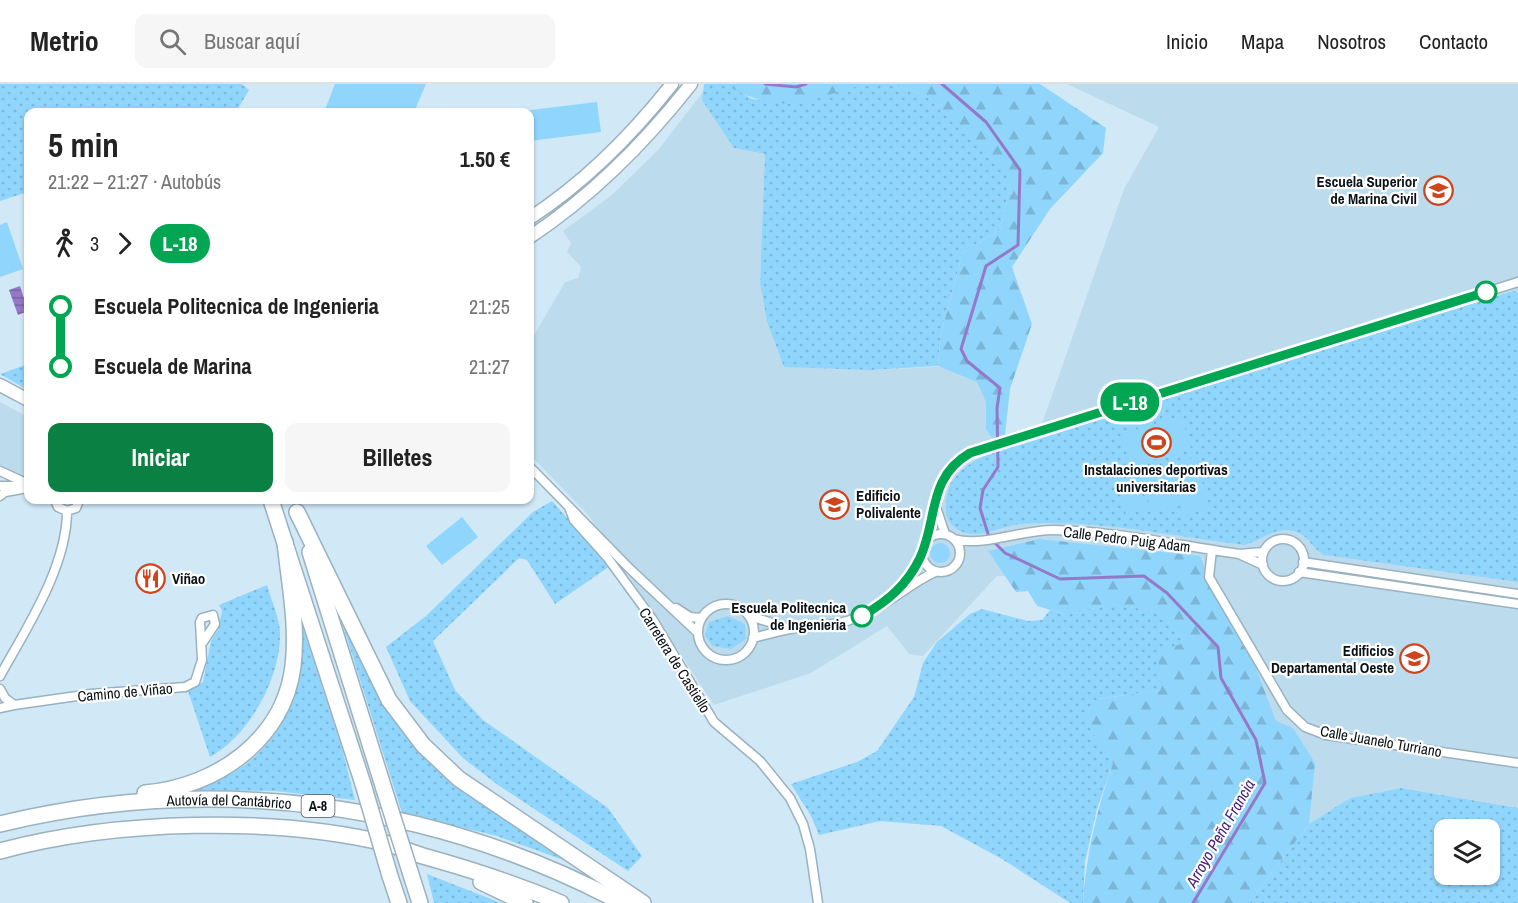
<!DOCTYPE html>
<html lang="es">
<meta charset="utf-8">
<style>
:root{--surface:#fff;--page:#f6f6f6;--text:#222;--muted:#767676;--line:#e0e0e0;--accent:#0b8043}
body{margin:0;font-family:"Archivo Narrow",sans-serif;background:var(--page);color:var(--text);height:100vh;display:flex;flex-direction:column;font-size:22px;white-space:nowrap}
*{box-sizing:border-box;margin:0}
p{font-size:20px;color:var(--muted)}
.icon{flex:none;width:33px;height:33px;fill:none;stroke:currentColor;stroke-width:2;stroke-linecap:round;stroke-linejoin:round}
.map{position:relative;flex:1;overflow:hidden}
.panel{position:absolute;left:24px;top:24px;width:510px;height:396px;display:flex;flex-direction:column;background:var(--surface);border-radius:12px;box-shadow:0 2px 4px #0004}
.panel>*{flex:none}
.badge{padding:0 12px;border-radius:20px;font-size:21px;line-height:39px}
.controls{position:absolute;left:1434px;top:735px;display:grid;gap:12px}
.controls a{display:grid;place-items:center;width:66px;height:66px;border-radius:12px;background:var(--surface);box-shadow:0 2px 4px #0004;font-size:30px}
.map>.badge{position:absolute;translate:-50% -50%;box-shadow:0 0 0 3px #fff}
.legs{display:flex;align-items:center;gap:9px;height:66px;padding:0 24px;font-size:20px}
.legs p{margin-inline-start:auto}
.head{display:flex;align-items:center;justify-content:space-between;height:102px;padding:0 24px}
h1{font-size:33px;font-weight:700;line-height:45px}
.action{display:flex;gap:12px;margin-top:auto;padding:12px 24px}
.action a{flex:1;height:69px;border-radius:12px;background:var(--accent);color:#fff;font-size:24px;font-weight:700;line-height:69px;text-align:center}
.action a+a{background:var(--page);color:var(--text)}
ul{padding:0 24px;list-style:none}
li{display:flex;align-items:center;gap:21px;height:60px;font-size:22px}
li i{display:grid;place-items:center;width:9px;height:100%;margin:0 8px;background:currentColor}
li i::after{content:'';width:15px;height:15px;margin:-8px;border:4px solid;border-radius:50%;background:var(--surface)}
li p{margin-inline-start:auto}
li:first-child i{background:linear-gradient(#0000 50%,currentColor 0)}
li:last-child i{background:linear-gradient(currentColor 50%,#0000 0)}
header{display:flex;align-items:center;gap:36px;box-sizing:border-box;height:84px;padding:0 30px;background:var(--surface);border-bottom:2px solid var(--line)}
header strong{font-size:28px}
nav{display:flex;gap:33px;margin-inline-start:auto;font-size:21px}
.search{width:420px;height:54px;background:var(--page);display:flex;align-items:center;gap:15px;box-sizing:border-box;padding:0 21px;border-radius:12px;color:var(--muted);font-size:22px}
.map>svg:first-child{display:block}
.built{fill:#bcdcee}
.grass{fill:url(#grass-dots);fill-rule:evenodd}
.forest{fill:url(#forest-firs)}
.garden{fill:#90d5fc}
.water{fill:url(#water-rules)}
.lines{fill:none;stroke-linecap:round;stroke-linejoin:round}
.stream{stroke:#9479c9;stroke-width:3}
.minor-casing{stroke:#9ab1bf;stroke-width:11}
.secondary-casing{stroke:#9ab1bf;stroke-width:15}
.primary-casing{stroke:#9ab1bf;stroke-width:15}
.motorway-casing{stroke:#9ab1bf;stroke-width:18}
.minor{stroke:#fff;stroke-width:8}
.secondary{stroke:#fff;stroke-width:12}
.primary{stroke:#fff;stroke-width:12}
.motorway{stroke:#fff;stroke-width:15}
.motorway-bridge-casing{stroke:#9ab1bf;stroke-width:18;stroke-linecap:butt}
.motorway-bridge{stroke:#fff;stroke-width:15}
.line-1-casing{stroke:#fff;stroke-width:14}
.line-1{stroke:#00a651;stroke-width:9}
.stop-1-dot{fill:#fff;stroke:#00a651;stroke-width:3}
.labels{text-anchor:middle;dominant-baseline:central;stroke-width:4.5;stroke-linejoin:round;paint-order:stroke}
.shield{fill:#fff;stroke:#53585c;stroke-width:1.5}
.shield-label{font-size:14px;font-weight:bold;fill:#091116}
.poi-label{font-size:15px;font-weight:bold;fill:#091116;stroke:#fff;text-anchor:end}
.street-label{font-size:15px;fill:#091116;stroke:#fff}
.stop-label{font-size:15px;font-weight:bold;fill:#091116;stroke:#fff;text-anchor:end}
.water-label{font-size:16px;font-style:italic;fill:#4a207f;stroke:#fff}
</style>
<header>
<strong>Metrio</strong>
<div class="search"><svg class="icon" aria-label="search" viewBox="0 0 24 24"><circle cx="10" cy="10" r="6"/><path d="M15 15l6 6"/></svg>Buscar aquí</div>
<nav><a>Inicio</a><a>Mapa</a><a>Nosotros</a><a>Contacto</a></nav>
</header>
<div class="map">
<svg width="1518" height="819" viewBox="0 0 1518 819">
<defs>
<pattern id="grass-dots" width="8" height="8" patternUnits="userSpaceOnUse" patternTransform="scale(1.5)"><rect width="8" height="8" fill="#90d5fc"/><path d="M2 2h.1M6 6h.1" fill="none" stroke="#7bb6d7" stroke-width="1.8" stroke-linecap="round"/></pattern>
<pattern id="forest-firs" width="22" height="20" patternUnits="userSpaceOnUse" patternTransform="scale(1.5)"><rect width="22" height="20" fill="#90d5fc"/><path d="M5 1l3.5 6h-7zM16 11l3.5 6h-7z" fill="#7bb6d7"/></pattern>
<pattern id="water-rules" width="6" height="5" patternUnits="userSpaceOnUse" patternTransform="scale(1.5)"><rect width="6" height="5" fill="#9479c9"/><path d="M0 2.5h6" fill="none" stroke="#7762a2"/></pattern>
</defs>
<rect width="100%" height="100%" fill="#d1e9f7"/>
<!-- built -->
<path class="built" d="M709 0V26L734 64 766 70 760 199 871 286 958 282 996 299V353L1042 340 1124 105 1159 43 1067 0H1518V724L1401 704 1350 714 1309 740 1232 599 1142 609 1117 553 1074 526 1048 494 997 492 923 572 909 570 887 542 811 589 714 621 590 433 530 371V258L565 198 578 194 581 183 567 168 571 159 563 147 612 111 658 66Z
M0 318 28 333V386L26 393 10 389 0 383Z"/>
<!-- grass -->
<path class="grass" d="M0 0H242L249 6 236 28H28V108L0 117Z
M704 0H727L752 15 800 19 842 5 870 0H891L927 12 1007 84 1010 103 1000 146 963 168 941 249 938 282 871 286 784 283 767 237 760 199 765 70 734 64 702 16Z
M1514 207 1518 209V498L1325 471C1313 466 1311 456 1301 450 1279 438 1264 456 1244 461 1171 452 1094 435 1020 440 1001 442 981 455 963 448 954 445 947 437 946 428 942 385 981 374 1013 359Z
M28 280V306L0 290Z
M552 417 610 482 555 520 527 476 519 474 433 557 455 606 483 636 608 724 642 772 628 787 498 701 463 674 410 617 386 563 426 532 533 428Z
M267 501C271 516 280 534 280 550 281 594 248 653 210 673L188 607 203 598 211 557 218 546 222 527 219 521Z
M1110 520 1162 528 1184 559 1161 606 1098 615 1113 679 1097 725 1085 778 1083 819H1070L1002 775 941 742 880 737 819 751 811 732 791 700 857 678 877 667 914 613 923 579 937 558 970 530 982 525 1028 537 1042 536 1050 526 1067 531Z
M339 529 431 675 580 782 497 752 402 729Z
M728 532 745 540 746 555 731 565 713 562 705 552 709 538Z
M303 544 342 664 355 716 275 707 191 706C209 699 230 692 246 680 291 646 300 598 303 544Z
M1401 704 1518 724V819H1249L1309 740 1350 714ZM1444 746H1490V790H1444Z
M427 790 501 819H434Z"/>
<!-- forest -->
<path class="forest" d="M727 0H870C847 4 825 13 802 19 782 23 742 14 727 0Z
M891 0H1040L1106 44 1103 69 1050 125 1012 183 1032 240 1010 305 1005 351 992 354 986 345V318L977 298 938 282 941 249 963 168 1000 146 1010 103 1006 84 927 12Z
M1039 455 1200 472 1209 493 1246 558 1276 637 1293 644 1315 679 1309 740 1249 819H1083C1086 770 1097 725 1113 679L1083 634 1098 615 1161 606 1158 568 1184 559 1162 528 1110 520 1067 531 1037 522 1028 507 1016 508 988 467Z"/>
<!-- garden -->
<path class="garden" d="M335 0H426L414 28H324Z
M597 18 601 48 530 57V28H514Z
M7 138 23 185 0 193V141Z
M1182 332 1191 365 1130 383 1121 350Z
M1195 373 1210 424 1184 432 1169 381Z
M1165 382 1178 421 1152 429 1140 389Z
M1137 391 1147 425 1126 431 1116 397Z
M462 433 478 453 442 481 426 462Z
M930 469a10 10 0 1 1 20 0a10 10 0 1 1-20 0Z"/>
<!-- water -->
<path class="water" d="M20 202 28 227 18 231 9 206Z"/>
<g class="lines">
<!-- stream -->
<path class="stream" d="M765 0 796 3 806 0
M942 0 986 38 1020 86 1018 161 986 182 961 265 967 277 1000 304 997 324 998 383 983 406 980 424 989 453
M994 458 1005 469 1060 495 1144 492 1167 509 1218 563 1221 594 1256 656 1265 699 1193 819"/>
<defs>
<path id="minor" d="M530 383 630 485 697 548
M0 387 28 400
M0 402H18
M0 412 5 408 28 404
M55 416 58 423 67 427 76 424 79 416
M569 423 574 436 607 473 653 536 714 638 760 677 790 714 803 740 810 765 818 819
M936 423 945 450
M922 469a19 19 0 1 1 38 0a19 19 0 1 1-38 0Z
M954 455C984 463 1020 446 1053 446 1114 447 1177 461 1239 470L1263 468
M1262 476a21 21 0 1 1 42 0a21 21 0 1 1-42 0Z
M926 457C935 420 935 390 970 369L1518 198
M1212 466 1209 493 1287 626 1305 643 1326 651 1518 679
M1239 470 1263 481
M1303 478 1518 510
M1299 488 1518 520
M901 504 921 471
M698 548a28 28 0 1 1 56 0a28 28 0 1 1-56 0Z
M676 524 690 533 701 534
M750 532 791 545
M753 554C765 551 778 547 790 545 815 541 834 543 859 533 886 523 908 500 935 488
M0 592C26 545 67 483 67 427
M0 605 5 614 14 621 0 624
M14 621 91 610 185 603 195 598 202 576 200 538 202 534 213 531 215 540 203 558"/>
<path id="secondary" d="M0 301 28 316"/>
<path id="primary" d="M530 134C585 98 631 52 672 0
M530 153C593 111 644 60 691 0"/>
<g id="motorway">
<path d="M271 416 363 700"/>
<path d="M297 428 389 616 423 661 459 695 643 819"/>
<path d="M310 468 384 705"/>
<path d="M145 709C216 703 284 656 293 582 298 541 289 498 285 458"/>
<path id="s1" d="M0 740C211 689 430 717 622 819"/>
<path d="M0 767C115 736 273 732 389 760 400 763 412 769 423 772 470 785 516 800 561 819"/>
<path d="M390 792 399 819"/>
<path d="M413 797 420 819"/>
<path d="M481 798 525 819"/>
</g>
</defs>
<!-- minor casing -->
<use href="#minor" class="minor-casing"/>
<!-- secondary casing -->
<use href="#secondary" class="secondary-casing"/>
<!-- primary casing -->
<use href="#primary" class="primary-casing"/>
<!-- motorway casing -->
<use href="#motorway" class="motorway-casing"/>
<!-- minor -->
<use href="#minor" class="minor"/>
<!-- secondary -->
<use href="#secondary" class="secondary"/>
<!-- primary -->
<use href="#primary" class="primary"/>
<!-- motorway -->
<use href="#motorway" class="motorway"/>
<defs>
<path id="motorway-bridge" d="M363 700 390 792
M384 705 413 797"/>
</defs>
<!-- motorway-bridge casing -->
<use href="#motorway-bridge" class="motorway-bridge-casing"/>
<!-- motorway-bridge -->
<use href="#motorway-bridge" class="motorway-bridge"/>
</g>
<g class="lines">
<defs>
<path id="line-1" d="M862 532C888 517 907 501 920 474 938 435 927 394 970 369L1486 208"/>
</defs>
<!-- line-1 casing -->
<use href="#line-1" class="line-1-casing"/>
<!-- line-1 -->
<use href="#line-1" class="line-1"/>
</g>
<!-- icons -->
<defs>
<symbol id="university-ring" viewBox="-11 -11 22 22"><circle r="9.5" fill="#fff" stroke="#ce451d" stroke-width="1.5"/><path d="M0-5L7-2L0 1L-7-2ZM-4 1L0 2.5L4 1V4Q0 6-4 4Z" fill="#ce451d"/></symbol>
<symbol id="stadium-ring" viewBox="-11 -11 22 22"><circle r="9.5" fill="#fff" stroke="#ce451d" stroke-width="1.5"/><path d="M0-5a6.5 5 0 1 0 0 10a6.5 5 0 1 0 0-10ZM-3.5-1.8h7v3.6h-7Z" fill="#ce451d"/></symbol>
<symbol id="restaurant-ring" viewBox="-11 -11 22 22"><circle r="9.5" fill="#fff" stroke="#ce451d" stroke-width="1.5"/><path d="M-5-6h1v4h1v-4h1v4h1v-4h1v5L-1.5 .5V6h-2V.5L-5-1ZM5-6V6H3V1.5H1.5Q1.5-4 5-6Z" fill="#ce451d"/></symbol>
</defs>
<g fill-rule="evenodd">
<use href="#university-ring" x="1422" y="90" width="33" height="33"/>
<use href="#stadium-ring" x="1140" y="342" width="33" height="33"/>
<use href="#university-ring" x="818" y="404" width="33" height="33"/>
<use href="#restaurant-ring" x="134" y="478" width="33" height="33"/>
<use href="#university-ring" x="1398" y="558" width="33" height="33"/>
</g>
<!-- markers -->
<g class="stop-1-dot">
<circle cx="1486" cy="208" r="10"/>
<circle cx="862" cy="532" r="10"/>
</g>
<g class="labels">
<!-- shield labels -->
<rect class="shield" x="301.5" y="711" width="33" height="22" rx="4.5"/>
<g class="shield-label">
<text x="318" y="722">A-8</text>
</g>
<!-- poi labels -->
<g class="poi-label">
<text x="1417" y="97">Escuela Superior<tspan x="1417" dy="17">de Marina Civil</tspan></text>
<text x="1156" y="385" text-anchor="middle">Instalaciones deportivas<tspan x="1156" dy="17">universitarias</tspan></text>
<text x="856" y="411" text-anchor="start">Edificio<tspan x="856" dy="17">Polivalente</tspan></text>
<text x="172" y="494" text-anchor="start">Viñao</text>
<text x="1394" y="566">Edificios<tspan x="1394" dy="17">Departamental Oeste</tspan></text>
</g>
<!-- street labels -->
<g class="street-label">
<text transform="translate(1127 455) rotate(7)">Calle Pedro Puig Adam</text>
<text transform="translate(675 576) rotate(58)">Carretera de Castiello</text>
<text transform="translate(125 608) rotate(-5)">Camino de Viñao</text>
<text transform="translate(1381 657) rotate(10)">Calle Juanelo Turriano</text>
<text stroke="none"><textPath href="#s1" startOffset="231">Autovía del Cantábrico</textPath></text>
</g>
<!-- stop labels -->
<g class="stop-label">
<text x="846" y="523">Escuela Politecnica<tspan x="846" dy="17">de Ingenieria</tspan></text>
</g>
<!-- water labels -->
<g class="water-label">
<text transform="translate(1220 749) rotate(-60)">Arroyo Peña Francia</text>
</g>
</g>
</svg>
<div class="controls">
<a><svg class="icon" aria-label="layers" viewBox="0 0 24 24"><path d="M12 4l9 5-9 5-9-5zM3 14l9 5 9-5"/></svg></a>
</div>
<b class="badge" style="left:1130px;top:318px;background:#00a651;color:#fff">L-18</b>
<section class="panel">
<div class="head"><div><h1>5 min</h1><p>21:22 – 21:27 · Autobús</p></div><b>1.50 €</b></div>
<div class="legs"><svg class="icon" aria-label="walk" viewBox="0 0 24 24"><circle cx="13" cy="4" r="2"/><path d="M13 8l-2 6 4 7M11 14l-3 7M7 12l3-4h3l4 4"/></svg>3<svg class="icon" aria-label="forward" viewBox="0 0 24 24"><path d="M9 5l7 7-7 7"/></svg><b class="badge" style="background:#00a651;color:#fff">L-18</b></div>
<ul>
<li><i style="color:#00a651"></i><b>Escuela Politecnica de Ingenieria</b><p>21:25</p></li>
<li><i style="color:#00a651"></i><b>Escuela de Marina</b><p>21:27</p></li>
</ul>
<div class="action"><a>Iniciar</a><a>Billetes</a></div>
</section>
</div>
